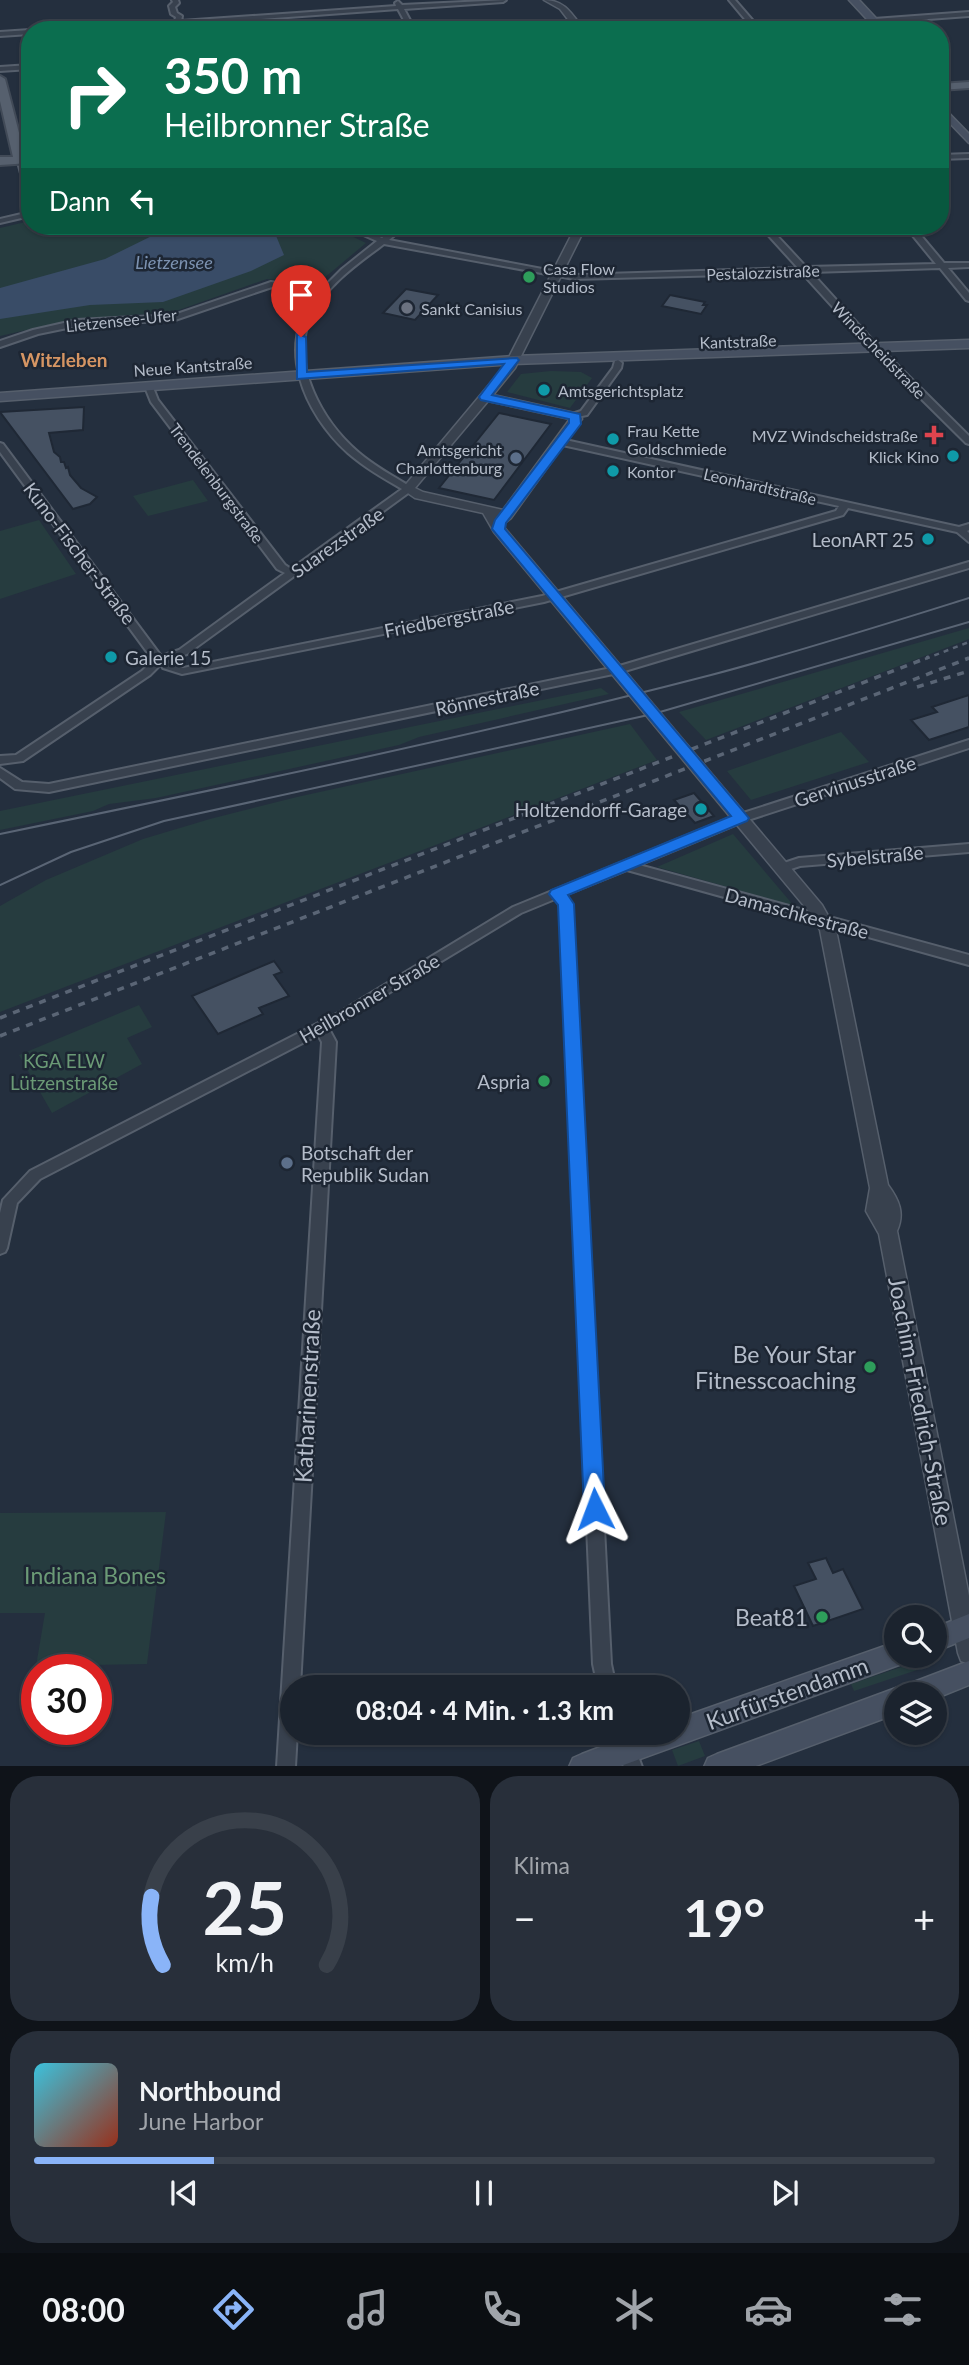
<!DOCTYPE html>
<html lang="de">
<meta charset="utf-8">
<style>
:root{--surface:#1b232e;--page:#282f3a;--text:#f1f3f6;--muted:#a0a4aa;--line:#39404a;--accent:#8ab4f8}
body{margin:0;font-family:Lato,sans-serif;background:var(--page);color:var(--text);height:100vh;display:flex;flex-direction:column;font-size:26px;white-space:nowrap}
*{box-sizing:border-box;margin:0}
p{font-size:23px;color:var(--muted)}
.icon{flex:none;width:38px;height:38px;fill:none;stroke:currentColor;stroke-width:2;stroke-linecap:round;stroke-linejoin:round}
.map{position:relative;height:1766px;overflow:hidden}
.drawer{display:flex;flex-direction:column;gap:10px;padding:10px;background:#0f1319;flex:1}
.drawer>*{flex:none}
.hud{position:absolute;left:21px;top:21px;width:928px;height:214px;border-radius:28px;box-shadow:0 2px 5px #0004,0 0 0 2px var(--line);background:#0b6e4f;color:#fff;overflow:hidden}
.controls{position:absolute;left:884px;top:1605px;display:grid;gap:14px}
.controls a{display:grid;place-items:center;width:63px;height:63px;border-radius:50%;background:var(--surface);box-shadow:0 2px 5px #0004,0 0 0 2px var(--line);font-size:35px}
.speed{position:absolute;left:21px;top:1654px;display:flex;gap:14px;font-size:35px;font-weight:700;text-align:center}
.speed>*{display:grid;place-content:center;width:91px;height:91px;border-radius:50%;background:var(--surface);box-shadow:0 2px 5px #0004,0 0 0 2px var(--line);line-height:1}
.speed .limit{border:10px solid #d22;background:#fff;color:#111}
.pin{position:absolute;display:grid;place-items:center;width:60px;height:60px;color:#fff;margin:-72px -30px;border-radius:50% 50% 50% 0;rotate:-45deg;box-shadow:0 0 7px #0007}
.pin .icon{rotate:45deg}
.me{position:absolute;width:77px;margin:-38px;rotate:357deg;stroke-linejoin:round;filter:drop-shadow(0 0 5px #0008)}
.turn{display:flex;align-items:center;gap:24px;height:147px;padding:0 28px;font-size:32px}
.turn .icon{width:91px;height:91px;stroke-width:2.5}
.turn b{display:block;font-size:49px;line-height:60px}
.then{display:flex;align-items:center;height:66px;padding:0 28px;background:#0003;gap:14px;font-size:26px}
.big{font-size:52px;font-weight:700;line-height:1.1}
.drawer .card{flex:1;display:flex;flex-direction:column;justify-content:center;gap:10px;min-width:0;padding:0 24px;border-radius:28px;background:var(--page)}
.drawer .dial{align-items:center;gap:0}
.dial svg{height:182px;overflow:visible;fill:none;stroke:var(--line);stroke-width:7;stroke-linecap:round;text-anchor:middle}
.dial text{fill:var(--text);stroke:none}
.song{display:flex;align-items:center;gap:21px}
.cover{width:84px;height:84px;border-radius:10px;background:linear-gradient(135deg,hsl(190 70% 55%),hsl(10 70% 35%))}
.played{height:7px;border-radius:4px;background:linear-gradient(90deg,var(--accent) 20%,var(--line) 20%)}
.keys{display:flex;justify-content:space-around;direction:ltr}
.heat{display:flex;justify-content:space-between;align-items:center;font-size:38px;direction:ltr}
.drawer .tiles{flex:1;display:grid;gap:10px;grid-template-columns:1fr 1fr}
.card:last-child{grid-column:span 2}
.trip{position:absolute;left:280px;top:1675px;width:410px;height:70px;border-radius:35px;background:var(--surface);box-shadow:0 2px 5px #0004,0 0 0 2px var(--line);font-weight:700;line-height:70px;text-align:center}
.tab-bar{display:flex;height:112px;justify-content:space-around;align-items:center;background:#0b0e12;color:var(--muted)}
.tab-bar .icon{width:49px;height:49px}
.tab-bar .active{color:var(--accent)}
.tab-bar b{font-size:32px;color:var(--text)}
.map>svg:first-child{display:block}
.green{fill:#263c3f}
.water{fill:#394c67}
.building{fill:#455162;stroke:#1f2835;stroke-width:2}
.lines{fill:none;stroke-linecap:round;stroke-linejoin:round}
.minor-casing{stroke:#565f6c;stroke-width:4}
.tertiary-casing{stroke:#565f6c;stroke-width:3}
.secondary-casing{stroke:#565f6c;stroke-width:3}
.primary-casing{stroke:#414a57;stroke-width:4}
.minor{fill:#38414e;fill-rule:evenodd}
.tertiary{fill:#38414e;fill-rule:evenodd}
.secondary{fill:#465061;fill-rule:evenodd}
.primary{fill:#56606e;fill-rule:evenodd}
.tram{stroke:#5a6575;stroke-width:2}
.rail-far1{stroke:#5a6575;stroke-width:2.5;stroke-dasharray:5 5;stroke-linecap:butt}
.rail{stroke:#5a6575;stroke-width:3.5;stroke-dasharray:7 7;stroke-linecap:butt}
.route{fill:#1a73e8;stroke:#114b97;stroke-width:2}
.leisure-dot{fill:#2e9e5b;stroke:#1d2633;stroke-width:2.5}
.worship-dot{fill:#6b7280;stroke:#1d2633;stroke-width:2.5}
.culture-dot{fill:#0f9aa8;stroke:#1d2633;stroke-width:2.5}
.health-dot{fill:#e0444e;stroke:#1d2633;stroke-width:2.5}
.service-dot{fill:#5c6f8a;stroke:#1d2633;stroke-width:2.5}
.labels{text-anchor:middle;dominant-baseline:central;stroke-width:5;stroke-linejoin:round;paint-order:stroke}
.far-poi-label{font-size:16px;fill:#b4bcc9;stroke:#1d2633;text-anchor:start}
.far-street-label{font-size:16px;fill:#b4bcc9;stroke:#1d2633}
.far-water-label{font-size:18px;font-style:italic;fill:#7c92b1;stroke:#1d2633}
.far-quarter-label{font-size:19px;font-weight:bold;fill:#d59563;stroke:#1d2633}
.poi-label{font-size:19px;fill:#b4bcc9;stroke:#1d2633;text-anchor:end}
.street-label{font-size:19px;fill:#b4bcc9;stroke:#1d2633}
.park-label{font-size:19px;fill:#6b9a76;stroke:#1d2633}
.near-poi-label{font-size:23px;fill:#b4bcc9;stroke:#1d2633;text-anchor:end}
.near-street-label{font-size:23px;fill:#b4bcc9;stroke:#1d2633}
.near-park-label{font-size:23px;fill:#6b9a76;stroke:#1d2633}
</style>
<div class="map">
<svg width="969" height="1767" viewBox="0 0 969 1767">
<rect width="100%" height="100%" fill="#242f3e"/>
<path class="green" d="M30,221V226H331L366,243L317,284L267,279L173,312L75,319L0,336V228Z
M551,371L581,372L592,378L570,408L507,392L521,374Z
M193,480L208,501L148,516L133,496Z
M39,520L76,574L0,599V531Z
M969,628V639L706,740L679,712Z
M601,688L609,694L419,737L399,745L156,798L109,804L93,811L0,830V811Z
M630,724L657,760L0,1012V906L46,880L143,839L210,819L297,797Z
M841,732L869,762L751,800L727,771Z
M733,834L794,906L657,867Z
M139,1005L152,1027L127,1038L142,1064L52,1113L19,1055Z
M166,1512L147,1664L36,1666L45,1613H0V1513Z
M925,1659L929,1666L854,1691L851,1684Z
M699,1741L705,1756L678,1766L672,1750Z"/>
<path class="water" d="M272,226L284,255L251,271L163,302L90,305L0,319V288L105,259L170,227Z"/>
<path class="building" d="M406,289L438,295L415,320L383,313Z
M670,295L705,302L703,305H707L701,314L662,306Z
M84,407L83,430L49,433L54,452L60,457L61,462H64L66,468L68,467L70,475L81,488L97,497L90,504L73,509L0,412Z
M499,413L551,424L494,500L439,488Z
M969,695V727L929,740L911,720L937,712L932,707Z
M694,793L701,801L714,816L695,823L674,800Z
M274,961L282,972L274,975L289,996L259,1008L263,1014L218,1034L192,996Z
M826,1558L833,1573L843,1569L863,1609L813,1626L794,1586L816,1579L808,1563Z"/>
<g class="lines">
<g class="minor-casing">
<path id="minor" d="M172,0H178L179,3L175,7L177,13L182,16L181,21L396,6L395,3L398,1L402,5L506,0L503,2L404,9L411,22L405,30H398L405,22L398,9L180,25L177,27L174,25L109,30H75L175,21L176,17L171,14L169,6L173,2Z
M729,0H735L761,30H754Z
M969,12V16L874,23L871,21L874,19Z
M30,30V34L0,36V32Z
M30,65V69L0,71V67Z
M969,154V158L940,159V155Z
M17,158L24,160L30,180V195L26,193Z
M30,212V216L0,223V219Z
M343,226H353L382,238L396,226H405L389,240L574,275L798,268L760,226H768L806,267L936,264L905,226H913L944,263H969V267L948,268L969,293V301L966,300L940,268L811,272L877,345L969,436V444L966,443L871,349L802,273L574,279L384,244C357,264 324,287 310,319C290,365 323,422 358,452C374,466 393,476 411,487V491L187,654L163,662L150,675L23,761L0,764V756L16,755L142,671L153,660L0,452V443L3,444L161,656L179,650L285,573L277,569L151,402L145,387L146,385H152L158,400L285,565L291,569L402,489C383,478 364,467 348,453C304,413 274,346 317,294L272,287L175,320L77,326L38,334L0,347V341L33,330L77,320L174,315L271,282L321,290L342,269L377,241Z
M618,360L622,363L621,368L587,415L572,418V414L581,411L613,368L615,361Z
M561,439L959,527L969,524V530L967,531L969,533V542L957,532L848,508L843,515L544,602L182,674L163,668L162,666L167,663L183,668L542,596L836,511L839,506L558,444V440Z
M969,562V568L618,673L49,792L15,789L0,778V768L22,782L49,784L616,667Z
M969,740V748L745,821L639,865L969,955V965L627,870L565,895L572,904L611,1664L616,1687H598L593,1664L560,905L555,899L521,913L329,1029L336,1042L300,1687H292V1732H297L295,1767H277L322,1042L318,1035L40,1179L17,1203L7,1248L5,1252L0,1254V1213L3,1200L30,1171L340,1012L513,907L737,815Z
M969,844V852L800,866L782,872L776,868L778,865L799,858Z
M611,1732H629L642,1767H624Z"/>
</g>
<g class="tertiary-casing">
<path id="tertiary" d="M544,0C565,0 572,14 584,30H576L560,9Z
M576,226H586L515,368L493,395L579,414L582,419L511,518L502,525L822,905L836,930L888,1185C899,1200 905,1213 897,1231L969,1596V1664L961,1661L958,1653L879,1234L866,1211L870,1188L820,930L810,913L494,532L483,513L415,498L402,489L504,367ZM488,401L570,419L503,510L423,492L415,488Z"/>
</g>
<g class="secondary-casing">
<path id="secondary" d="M849,0H859L887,30H877Z
M940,104L969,134V143L940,113Z
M969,340V348L513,364L0,401V393L513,356Z
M969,1614V1638L934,1652V1628Z
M896,1642V1656H908L905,1663L896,1666L618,1767H569L573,1758L582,1754L640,1732H677V1719Z
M969,1661V1685L934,1699V1694H896V1714L753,1767H704L708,1758L717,1754L896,1688L903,1691L906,1685Z"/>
</g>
<g class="primary-casing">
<path id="primary" d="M0,76L5,79L25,156H30V163L0,165V157H13L0,101Z
M969,82V88L940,90V84Z"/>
</g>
<use href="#minor" class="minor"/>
<use href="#tertiary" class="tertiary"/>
<use href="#secondary" class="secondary"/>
<use href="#primary" class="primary"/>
<path class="tram" d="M0,834C238,785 476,736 711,675C798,652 883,625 969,598
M0,885L71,852L164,821L653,714L969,622"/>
<path class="rail-far1" d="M925,659L969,642
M966,659L969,658"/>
<path class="rail" d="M917,687L969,671
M0,1018L929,657
M0,1036L969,658"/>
</g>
<path class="route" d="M297,334L306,337L307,372L517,358L519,360L492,395L580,414L581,424L506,523L505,529L749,818L747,821L568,895L574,904L605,1509L602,1516L595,1519L587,1516L584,1509L558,905L549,894L551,890L731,816L492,529L495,520L569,423V419L481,400L479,397L504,364L297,379Z"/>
<g class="leisure-dot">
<circle cx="529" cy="277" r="7"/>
<circle cx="544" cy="1081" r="7"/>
<circle cx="870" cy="1367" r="7"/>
<circle cx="822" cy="1617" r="7"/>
</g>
<circle class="worship-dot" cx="407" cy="308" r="7"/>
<g class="culture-dot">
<circle cx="544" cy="390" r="7"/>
<circle cx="613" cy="439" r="7"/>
<circle cx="953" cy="456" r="7"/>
<circle cx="613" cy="471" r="7"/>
<circle cx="928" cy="539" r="7"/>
<circle cx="111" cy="657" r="7"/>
<circle cx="701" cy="809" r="7"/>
</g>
<path class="health-dot" d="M930.5 424.5h7v7h7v7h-7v7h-7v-7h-7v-7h7z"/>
<g class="service-dot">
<circle cx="516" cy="458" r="7"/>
<circle cx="287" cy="1163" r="7"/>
</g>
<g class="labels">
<g class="far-poi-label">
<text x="543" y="268">Casa Flow<tspan x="543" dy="18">Studios</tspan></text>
<text x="421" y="308">Sankt Canisius</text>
<text x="558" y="390">Amtsgerichtsplatz</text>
<text x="627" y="430">Frau Kette<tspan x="627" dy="18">Goldschmiede</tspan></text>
<text x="918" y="435" text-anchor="end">MVZ Windscheidstraße</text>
<text x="502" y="449" text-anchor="end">Amtsgericht<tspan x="502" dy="18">Charlottenburg</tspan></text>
<text x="939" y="456" text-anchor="end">Klick Kino</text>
<text x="627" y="471">Kontor</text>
</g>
<g class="far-street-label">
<text transform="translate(763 272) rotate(-2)">Pestalozzistraße</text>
<text transform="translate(121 320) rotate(-6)">Lietzensee-Ufer</text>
<text transform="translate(738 341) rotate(-2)">Kantstraße</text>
<text transform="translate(879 350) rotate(46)">Windscheidstraße</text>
<text transform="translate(193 366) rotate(-4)">Neue Kantstraße</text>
<text transform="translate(217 483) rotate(53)">Trendelenburgstraße</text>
<text transform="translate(760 486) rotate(13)">Leonhardtstraße</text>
</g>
<g class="far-water-label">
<text x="174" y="262">Lietzensee</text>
</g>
<g class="far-quarter-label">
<text x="64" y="359">Witzleben</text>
</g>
<g class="poi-label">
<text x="914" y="539">LeonART 25</text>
<text x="125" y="657" text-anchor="start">Galerie 15</text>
<text x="687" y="809">Holtzendorff-Garage</text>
<text x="530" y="1081">Aspria</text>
<text x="301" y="1152" text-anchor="start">Botschaft der<tspan x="301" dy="22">Republik Sudan</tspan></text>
</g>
<g class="street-label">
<text transform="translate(337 542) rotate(-35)">Suarezstraße</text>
<text transform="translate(80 553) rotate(53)">Kuno-Fischer-Straße</text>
<text transform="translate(449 618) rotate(-11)">Friedbergstraße</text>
<text transform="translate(487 698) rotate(-12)">Rönnestraße</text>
<text transform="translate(855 781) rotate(-18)">Gervinusstraße</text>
<text transform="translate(875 856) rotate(-5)">Sybelstraße</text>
<text transform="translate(797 913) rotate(15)">Damaschkestraße</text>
<text transform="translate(369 998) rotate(-30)">Heilbronner Straße</text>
</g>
<g class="park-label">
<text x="64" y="1060">KGA ELW<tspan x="64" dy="22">Lützenstraße</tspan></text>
</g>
<g class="near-poi-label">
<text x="856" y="1354">Be Your Star<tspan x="856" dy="26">Fitnesscoaching</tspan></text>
<text x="808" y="1617">Beat81</text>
</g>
<g class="near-street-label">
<text transform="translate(307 1396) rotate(-87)">Katharinenstraße</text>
<text transform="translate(921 1401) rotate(79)">Joachim-Friedrich-Straße</text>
<text transform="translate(787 1693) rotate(-20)">Kurfürstendamm</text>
</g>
<g class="near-park-label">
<text x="95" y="1575">Indiana Bones</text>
</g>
</g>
</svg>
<div class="controls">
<a><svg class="icon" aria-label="search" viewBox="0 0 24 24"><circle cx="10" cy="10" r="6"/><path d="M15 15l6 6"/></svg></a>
<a><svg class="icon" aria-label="layers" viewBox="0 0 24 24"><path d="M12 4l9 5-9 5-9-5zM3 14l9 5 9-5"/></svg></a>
</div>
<div class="speed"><div class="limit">30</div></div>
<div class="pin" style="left:301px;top:337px;background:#d93025"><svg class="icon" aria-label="arrive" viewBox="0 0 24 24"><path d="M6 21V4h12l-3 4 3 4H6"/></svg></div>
<svg class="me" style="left:595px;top:1509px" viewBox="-20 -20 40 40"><path d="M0-17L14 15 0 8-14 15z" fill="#1a73e8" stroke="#fff" stroke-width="4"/></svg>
<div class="trip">08:04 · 4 Min. · 1.3 km</div>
<div class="hud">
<div class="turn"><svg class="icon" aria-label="right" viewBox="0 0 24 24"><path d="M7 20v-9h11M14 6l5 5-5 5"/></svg><div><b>350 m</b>Heilbronner Straße</div></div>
<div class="then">Dann<svg class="icon" aria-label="left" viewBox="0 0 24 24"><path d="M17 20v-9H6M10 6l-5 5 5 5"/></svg></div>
</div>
</div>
<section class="drawer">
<div class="tiles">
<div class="card dial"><svg viewBox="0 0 100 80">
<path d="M14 69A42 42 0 1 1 86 69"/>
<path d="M14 69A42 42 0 0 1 9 39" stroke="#8ab4f8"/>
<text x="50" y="56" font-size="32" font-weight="700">25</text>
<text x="50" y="72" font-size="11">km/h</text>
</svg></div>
<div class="card"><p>Klima</p>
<div class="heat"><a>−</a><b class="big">19°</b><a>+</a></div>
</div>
<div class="card">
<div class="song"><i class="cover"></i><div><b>Northbound</b><p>June Harbor</p></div></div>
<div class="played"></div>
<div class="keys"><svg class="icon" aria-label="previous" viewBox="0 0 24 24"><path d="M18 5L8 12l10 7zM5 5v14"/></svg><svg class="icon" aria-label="pause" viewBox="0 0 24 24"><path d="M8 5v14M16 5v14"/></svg><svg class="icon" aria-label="next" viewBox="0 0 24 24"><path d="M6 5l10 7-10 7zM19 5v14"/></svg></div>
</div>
</div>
</section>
<nav class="tab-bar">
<b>08:00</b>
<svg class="icon active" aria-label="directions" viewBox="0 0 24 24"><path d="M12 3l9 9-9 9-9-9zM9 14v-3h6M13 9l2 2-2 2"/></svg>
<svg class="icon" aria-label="music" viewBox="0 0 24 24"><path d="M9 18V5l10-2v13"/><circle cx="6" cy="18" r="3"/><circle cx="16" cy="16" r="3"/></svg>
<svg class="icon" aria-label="phone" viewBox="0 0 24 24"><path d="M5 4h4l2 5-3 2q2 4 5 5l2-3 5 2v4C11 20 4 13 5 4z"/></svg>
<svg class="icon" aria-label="climate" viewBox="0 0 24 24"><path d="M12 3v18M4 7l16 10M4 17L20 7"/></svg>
<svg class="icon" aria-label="car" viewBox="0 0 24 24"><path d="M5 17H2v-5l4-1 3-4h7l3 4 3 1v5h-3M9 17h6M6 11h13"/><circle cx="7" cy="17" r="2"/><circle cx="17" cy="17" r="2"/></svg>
<svg class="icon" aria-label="filters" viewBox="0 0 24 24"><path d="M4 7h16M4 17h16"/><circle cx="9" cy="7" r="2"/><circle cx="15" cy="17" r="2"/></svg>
</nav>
